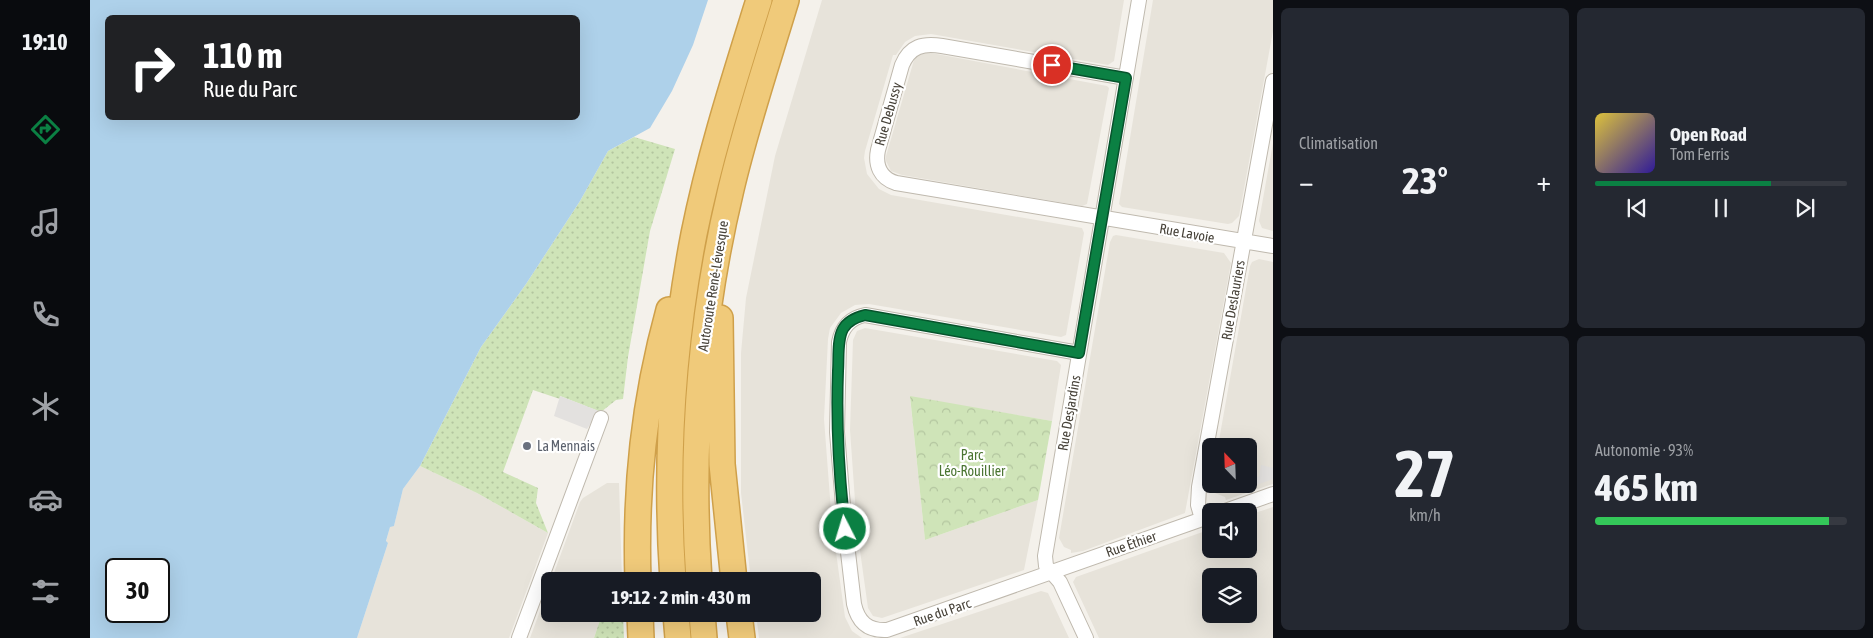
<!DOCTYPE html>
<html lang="fr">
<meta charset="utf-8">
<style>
:root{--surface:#171b24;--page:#242831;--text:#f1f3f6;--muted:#9ea1a6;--line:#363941;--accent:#0b8043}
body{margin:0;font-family:"Asap Condensed",sans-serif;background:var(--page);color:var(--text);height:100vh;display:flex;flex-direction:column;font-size:19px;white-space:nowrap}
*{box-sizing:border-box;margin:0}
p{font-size:16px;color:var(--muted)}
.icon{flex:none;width:28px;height:28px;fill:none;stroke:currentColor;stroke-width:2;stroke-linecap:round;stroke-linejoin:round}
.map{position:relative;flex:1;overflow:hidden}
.panel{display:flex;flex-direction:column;gap:8px;padding:8px;background:#0d0f14;width:600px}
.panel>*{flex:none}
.top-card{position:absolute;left:15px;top:15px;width:475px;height:105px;border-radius:8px;box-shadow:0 5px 20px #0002;background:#202124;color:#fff;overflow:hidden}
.needle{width:32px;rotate:337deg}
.buttons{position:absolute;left:1112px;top:438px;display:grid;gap:10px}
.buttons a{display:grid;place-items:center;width:55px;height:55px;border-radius:8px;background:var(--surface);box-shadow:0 5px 20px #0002;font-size:25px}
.speed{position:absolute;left:15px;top:558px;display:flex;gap:10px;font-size:25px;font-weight:700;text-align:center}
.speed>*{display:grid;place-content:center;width:65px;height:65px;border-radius:50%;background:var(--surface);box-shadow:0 5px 20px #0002;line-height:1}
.speed .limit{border:2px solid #111;border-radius:8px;background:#fff;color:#111}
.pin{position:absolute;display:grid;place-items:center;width:42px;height:42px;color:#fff;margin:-21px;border:2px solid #fff;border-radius:50%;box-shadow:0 1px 5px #0007}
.me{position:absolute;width:55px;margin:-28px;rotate:355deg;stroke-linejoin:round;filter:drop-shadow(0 0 4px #0008)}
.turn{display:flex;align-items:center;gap:18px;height:105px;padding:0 15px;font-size:22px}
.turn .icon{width:65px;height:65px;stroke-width:2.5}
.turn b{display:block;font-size:35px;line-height:42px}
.big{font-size:38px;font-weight:700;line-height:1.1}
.panel .tile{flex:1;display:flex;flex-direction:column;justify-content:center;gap:8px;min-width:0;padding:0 18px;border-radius:8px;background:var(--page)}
.panel .dial{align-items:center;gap:0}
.dial b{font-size:65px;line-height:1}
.song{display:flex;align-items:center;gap:15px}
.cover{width:60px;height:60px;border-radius:8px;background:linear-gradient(135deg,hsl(50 70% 55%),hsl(250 70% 35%))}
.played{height:5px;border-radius:2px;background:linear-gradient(90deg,var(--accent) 70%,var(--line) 70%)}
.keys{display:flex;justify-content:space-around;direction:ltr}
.heat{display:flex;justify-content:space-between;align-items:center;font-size:28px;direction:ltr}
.charge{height:8px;border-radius:4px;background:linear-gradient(90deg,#34c759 93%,var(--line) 0)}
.panel .tiles{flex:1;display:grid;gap:8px;grid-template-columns:repeat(2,1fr)}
.trip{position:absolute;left:451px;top:572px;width:280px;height:50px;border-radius:8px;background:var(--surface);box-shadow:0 5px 20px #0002;font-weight:700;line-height:50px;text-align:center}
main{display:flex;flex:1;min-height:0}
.dock{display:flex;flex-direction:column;width:90px;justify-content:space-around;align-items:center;background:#090b0e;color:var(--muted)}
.dock .icon{width:35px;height:35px}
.dock .active{color:var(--accent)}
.dock b{font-size:22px;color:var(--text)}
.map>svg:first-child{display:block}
.residential{fill:#e7e3da;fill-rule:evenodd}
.grass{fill:url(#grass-dots)}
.park{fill:url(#park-crowns)}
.parking{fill:#e3e1df}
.water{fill:#aed1ea;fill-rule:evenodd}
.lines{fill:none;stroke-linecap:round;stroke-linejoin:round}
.minor-casing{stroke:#bfb9ae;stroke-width:16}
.motorway-casing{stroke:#cfa04a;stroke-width:28}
.minor{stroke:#fff;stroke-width:14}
.motorway{stroke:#f0ca7a;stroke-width:25}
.route-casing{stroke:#07532c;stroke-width:12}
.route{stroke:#0b8043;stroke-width:9}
.worship-dot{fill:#6b7280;stroke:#fff;stroke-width:2}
.labels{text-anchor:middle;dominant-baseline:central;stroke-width:4.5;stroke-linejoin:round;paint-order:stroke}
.street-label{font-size:14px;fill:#474239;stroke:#fff}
.worship-label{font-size:14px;fill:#5b616d;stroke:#fff;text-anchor:start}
.park-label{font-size:14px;fill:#4a7432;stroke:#fff}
</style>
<main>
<nav class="dock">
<b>19:10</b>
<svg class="icon active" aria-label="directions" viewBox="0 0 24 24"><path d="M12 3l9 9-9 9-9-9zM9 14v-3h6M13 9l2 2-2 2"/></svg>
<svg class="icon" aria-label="music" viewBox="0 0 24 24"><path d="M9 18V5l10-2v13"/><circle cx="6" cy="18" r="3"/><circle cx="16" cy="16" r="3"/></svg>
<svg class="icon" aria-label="phone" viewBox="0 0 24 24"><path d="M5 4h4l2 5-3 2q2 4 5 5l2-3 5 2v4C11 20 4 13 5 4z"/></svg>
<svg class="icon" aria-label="climate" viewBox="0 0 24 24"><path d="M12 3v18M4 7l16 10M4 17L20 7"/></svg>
<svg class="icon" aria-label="car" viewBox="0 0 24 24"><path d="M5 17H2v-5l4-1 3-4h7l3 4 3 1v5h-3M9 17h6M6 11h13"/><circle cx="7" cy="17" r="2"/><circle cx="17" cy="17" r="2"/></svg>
<svg class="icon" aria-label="filters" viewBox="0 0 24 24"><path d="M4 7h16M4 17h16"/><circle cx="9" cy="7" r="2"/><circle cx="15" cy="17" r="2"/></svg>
</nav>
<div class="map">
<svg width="1183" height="638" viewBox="0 0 1183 638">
<defs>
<pattern id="grass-dots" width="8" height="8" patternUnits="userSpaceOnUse" patternTransform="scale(1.25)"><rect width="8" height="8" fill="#cfe4b8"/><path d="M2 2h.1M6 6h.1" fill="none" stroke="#b3c59f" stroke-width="1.8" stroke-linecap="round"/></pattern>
<pattern id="park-crowns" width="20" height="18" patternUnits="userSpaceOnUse" patternTransform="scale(1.25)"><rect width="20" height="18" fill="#cfe4b8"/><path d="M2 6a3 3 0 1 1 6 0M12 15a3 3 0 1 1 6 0" fill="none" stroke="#b3c59f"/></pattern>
</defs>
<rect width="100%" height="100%" fill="#f4f1eb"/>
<path class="residential" d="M732,0H1034L1024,61L1018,65L841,34L825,36L815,42L806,55H803L775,151L774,158L777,174L789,189L801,195L992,228L994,233L976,335L971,337L779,304L765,305L751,313L740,328L738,339L734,419L742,524L755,617L762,631L772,638H669L666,614H722V581H661L651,493V353L656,298L685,156Z
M1063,0H1183V31L1149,216L1142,223L1138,224L1032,207L1029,204Z
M836,52L1017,86L1019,88L997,204L992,206L812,175L801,171L796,161V156L824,60L829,53Z
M1183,143V231L1172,228L1169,221Z
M1026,235L1134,253L1141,263L1095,513L993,551L981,553V550L974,547L969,538L1020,242L1023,236Z
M1169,259L1183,262V484L1136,500L1135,497L1125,493L1122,488L1121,484V482L1159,484V446H1128L1160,266L1162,262Z
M775,328L967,361L971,365L962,421L820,397L835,540L948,500L934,570L792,618L783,616L778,608L767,529L760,430L763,340L767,331Z
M330,466L387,493L458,533L419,638H267L298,543L296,542L300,526H304L313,489Z
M517,483H529L532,580L524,578L522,581H461L490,502L493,498Z
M1183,507V638H1009L983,582L986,577L1121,529V549H1159V515ZM1121,576H1159V614H1121Z
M460,584V614H512L504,638H440Z
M951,591L958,593L979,638H810Z"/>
<path class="grass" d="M544,137L585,149L560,231L538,357L533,399L526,400L511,412L470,396V399L443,390L413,472L448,488L446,503L458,533L387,493L330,466L391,347L436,284L490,201L518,151Z
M512,614H533L534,638H504Z"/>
<path class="park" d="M820,396L962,421L948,500L835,540Z"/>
<path class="parking" d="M470,396L509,411L497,429L464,416Z
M1171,465L1183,468V479L1144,493L1133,490L1134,486L1127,484H1159V475L1169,477Z"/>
<path class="water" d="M0,0H618L603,45L582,91L560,128L518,151L490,201L436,284L391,347L330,466L313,489L304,526L300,527L296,541L298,543L267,638H0ZM18,18H488V118H18ZM26,569H69V611H26Z"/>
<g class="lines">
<g class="minor-casing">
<path id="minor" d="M1036,78L852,46C833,43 820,46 812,65L788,150C785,165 790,178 806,183L1183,246
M989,353L775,315C760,318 752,327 749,342L747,432L754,518L764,604C768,622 778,631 797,630L1121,516
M1135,511L1183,494
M1112,519L1108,505L1109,487L1183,81
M429,638L511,418
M996,638L970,582L956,566L955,556L1049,0"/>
</g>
<g class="motorway-casing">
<path id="motorway" d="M630,318L632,464L644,581
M548,581C545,487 554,401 579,310
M583,581C575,465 582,348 604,234C620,154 645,77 669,0
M609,581C600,450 610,318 641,189C656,125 677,63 696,0
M550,614L551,638
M586,614L588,638
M612,614L614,638
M649,614L652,638"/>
</g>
<use href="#minor" class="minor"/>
<use href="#motorway" class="motorway"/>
</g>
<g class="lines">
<g class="route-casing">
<path id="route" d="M755,529C749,476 746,424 748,371C749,358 747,340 753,329C758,320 767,317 775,315L989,353L1036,78L962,65"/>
</g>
<use href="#route" class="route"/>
</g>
<circle class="worship-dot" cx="437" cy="446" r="5"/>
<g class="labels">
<g class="street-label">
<text transform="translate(798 114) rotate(-74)">Rue Debussy</text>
<text transform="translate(1097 233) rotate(10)">Rue Lavoie</text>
<text transform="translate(623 286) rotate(-81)">Autoroute René-Lévesque</text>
<text transform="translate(1143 300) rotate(-80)">Rue Deslauriers</text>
<text transform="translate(979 413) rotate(-80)">Rue Desjardins</text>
<text transform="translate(1041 544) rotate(-19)">Rue Éthier</text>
<text transform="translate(852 612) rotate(-19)">Rue du Parc</text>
</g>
<g class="worship-label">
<text x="447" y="446">La Mennais</text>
</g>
<g class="park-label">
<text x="882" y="455">Parc<tspan x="882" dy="16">Léo-Rouillier</tspan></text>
</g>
</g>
</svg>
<div class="buttons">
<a><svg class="needle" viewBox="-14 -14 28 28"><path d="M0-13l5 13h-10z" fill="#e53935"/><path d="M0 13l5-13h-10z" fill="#9ea1a6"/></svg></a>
<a><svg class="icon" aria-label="sound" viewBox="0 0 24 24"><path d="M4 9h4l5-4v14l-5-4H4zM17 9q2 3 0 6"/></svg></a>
<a><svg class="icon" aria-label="layers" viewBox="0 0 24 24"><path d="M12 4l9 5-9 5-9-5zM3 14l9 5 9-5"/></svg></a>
</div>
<div class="speed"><div class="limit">30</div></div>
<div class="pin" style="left:962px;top:65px;background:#d93025"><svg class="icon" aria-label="arrive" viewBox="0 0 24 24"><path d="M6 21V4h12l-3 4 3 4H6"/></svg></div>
<svg class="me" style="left:755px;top:529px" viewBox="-20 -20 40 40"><circle r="17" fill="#0b8043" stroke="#fff" stroke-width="3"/><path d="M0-11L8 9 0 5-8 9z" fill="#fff"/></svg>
<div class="trip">19:12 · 2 min · 430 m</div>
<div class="top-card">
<div class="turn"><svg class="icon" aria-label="right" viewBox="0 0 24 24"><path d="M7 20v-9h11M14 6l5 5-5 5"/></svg><div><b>110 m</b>Rue du Parc</div></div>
</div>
</div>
<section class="panel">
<div class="tiles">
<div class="tile"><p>Climatisation</p>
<div class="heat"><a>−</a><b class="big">23°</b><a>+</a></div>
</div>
<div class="tile">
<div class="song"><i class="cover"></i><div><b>Open Road</b><p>Tom Ferris</p></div></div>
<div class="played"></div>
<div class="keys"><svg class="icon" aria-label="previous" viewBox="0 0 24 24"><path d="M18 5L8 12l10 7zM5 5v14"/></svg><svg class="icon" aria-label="pause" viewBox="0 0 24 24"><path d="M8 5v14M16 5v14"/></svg><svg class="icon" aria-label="next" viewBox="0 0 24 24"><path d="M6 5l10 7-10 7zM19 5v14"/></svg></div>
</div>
<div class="tile dial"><b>27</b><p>km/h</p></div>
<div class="tile"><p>Autonomie · 93%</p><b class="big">465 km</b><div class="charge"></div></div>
</div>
</section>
</main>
